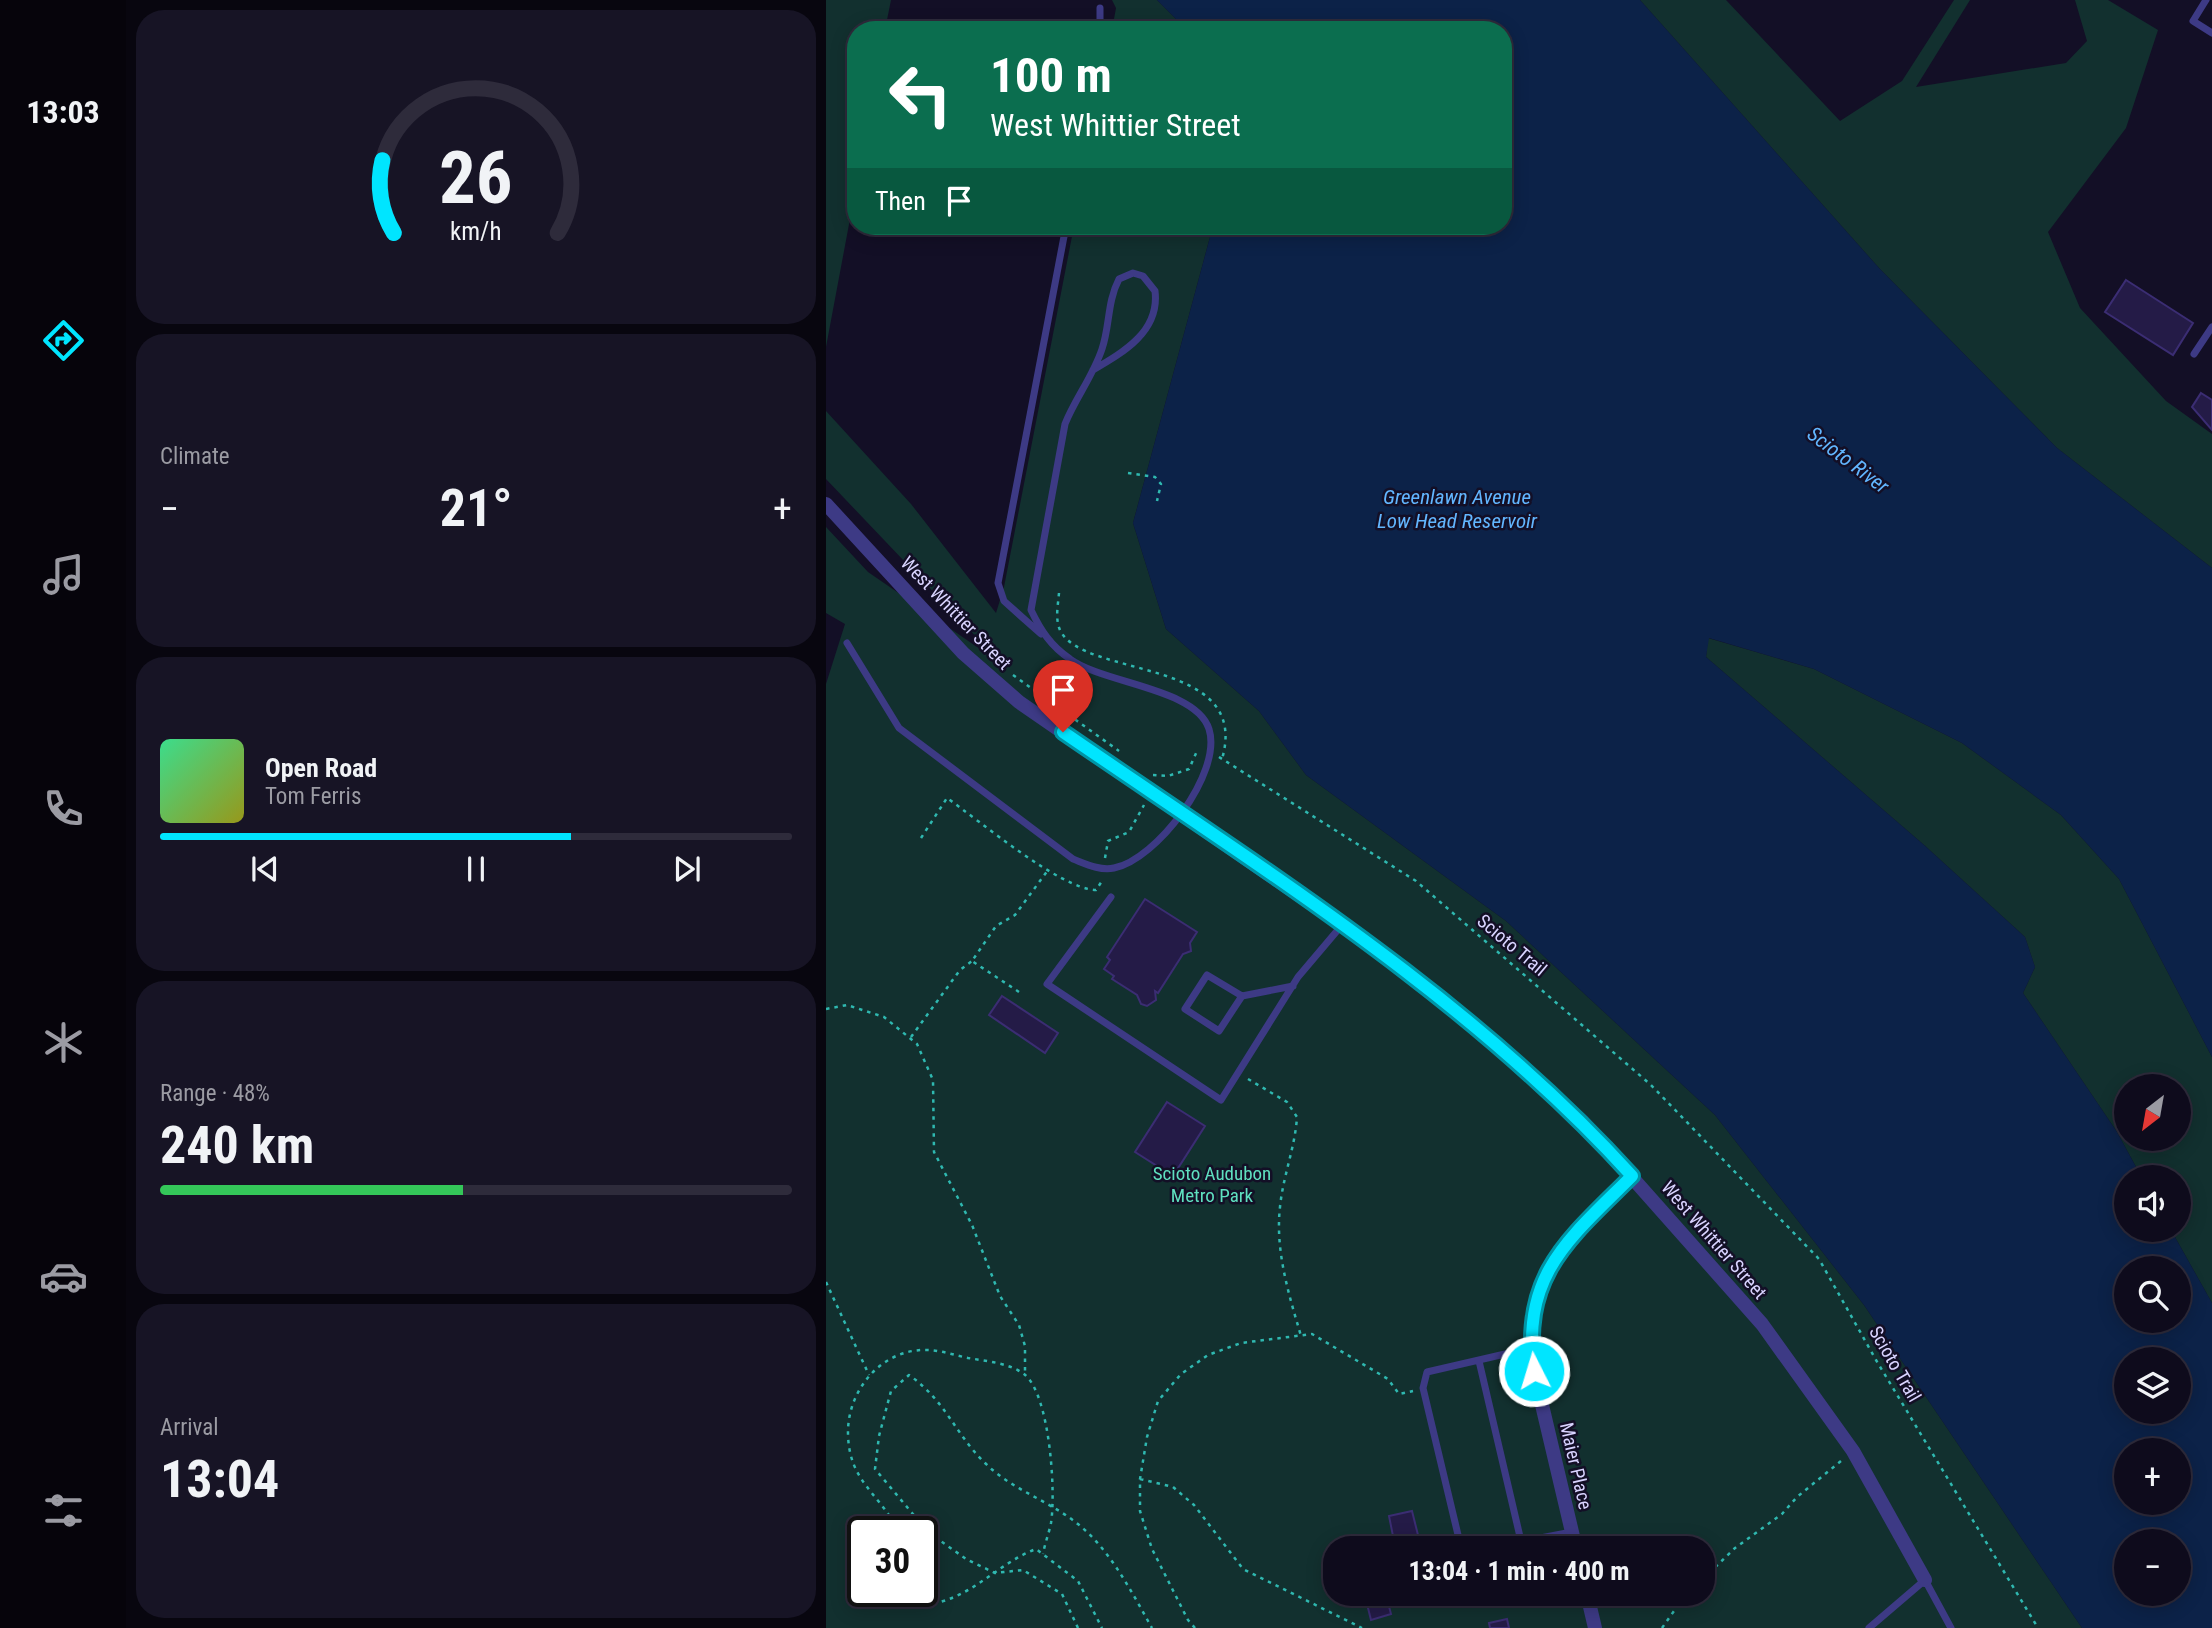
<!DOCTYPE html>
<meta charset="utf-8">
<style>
:root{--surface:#0e0b1c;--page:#171425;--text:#f1f3f6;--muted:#9b9ba3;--line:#2e2b3b;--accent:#00e5ff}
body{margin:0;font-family:"Roboto Condensed",sans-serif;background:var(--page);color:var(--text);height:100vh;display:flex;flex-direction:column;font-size:26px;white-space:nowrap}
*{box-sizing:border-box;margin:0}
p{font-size:23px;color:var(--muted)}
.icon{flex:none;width:38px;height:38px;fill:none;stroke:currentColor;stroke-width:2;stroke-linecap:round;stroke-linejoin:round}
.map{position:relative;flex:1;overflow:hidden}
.panel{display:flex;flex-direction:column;gap:10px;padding:10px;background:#08060f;width:700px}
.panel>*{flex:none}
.guide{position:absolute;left:21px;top:21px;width:665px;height:214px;border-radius:28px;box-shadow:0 4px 18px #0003,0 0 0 2px var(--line);background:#0b6e4f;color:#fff;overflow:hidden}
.needle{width:46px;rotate:211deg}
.controls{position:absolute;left:1288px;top:1074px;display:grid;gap:14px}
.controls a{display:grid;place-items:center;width:77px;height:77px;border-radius:50%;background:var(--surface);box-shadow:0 4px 18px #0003,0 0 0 2px var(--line);font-size:35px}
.speed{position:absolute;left:21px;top:1516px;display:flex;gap:14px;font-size:35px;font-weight:700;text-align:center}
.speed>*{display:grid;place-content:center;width:91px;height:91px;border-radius:50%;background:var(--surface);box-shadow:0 4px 18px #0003,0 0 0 2px var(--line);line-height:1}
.speed .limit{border:4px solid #111;border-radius:10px;background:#fff;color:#111}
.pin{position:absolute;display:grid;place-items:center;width:60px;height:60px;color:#fff;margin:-72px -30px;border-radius:50% 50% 50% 0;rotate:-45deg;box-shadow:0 0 7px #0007}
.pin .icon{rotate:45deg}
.me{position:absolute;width:77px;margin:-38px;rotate:355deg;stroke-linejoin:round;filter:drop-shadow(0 0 5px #0008)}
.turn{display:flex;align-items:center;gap:24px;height:147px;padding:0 28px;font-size:32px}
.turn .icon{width:91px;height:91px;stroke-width:2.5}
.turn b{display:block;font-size:49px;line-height:60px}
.then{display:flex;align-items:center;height:66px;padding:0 28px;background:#0003;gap:14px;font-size:26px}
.big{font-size:52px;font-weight:700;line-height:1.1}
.panel .tile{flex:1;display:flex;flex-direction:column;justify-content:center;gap:10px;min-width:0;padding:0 24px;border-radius:28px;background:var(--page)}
.panel .dial{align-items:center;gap:0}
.dial svg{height:182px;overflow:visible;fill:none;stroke:var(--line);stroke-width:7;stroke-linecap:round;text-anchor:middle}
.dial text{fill:var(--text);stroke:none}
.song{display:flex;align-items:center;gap:21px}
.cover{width:84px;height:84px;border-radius:10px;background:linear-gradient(135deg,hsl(150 70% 55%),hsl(60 70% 35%))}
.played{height:7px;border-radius:4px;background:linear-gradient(90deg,var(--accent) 65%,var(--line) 65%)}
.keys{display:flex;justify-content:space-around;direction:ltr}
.heat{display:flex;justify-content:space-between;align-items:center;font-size:38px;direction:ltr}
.charge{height:10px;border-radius:5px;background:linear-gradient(90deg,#34c759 48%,var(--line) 0)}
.trip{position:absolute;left:497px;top:1536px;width:392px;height:70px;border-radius:28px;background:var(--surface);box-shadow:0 4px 18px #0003,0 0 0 2px var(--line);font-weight:700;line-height:70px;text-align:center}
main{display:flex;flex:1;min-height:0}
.tabs{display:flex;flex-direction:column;width:126px;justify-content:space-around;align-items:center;background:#06040b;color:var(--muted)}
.tabs .icon{width:49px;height:49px}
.tabs .active{color:var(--accent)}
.tabs b{font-size:32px;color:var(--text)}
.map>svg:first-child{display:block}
.green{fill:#12302f;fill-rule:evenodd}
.water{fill:#0c2248;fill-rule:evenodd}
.building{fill:#241b47;stroke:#3b2d73;stroke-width:2}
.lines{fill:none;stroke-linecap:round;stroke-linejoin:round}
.path{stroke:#2fb8b0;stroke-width:2.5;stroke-dasharray:3.5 5;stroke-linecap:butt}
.lane{stroke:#3d3a85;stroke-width:7}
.street{stroke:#3d3a85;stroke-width:14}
.route-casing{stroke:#0095a6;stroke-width:18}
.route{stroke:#00e5ff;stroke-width:12}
.labels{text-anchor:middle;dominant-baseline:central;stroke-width:5;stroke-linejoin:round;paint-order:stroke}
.street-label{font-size:19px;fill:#d9d4ff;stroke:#130f26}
.park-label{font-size:19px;fill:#5fe0c0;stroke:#130f26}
.water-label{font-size:21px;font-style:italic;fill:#62b6ff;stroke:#130f26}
</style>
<main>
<nav class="tabs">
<b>13:03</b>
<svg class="icon active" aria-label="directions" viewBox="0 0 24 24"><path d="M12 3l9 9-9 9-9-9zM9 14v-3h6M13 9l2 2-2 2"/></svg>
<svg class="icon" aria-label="music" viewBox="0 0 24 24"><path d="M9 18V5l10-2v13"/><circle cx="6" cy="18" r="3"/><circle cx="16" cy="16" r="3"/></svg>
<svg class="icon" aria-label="phone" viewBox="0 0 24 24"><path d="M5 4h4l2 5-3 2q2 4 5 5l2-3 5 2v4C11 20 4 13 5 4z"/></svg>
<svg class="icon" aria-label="climate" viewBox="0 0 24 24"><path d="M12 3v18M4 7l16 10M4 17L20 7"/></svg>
<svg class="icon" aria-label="car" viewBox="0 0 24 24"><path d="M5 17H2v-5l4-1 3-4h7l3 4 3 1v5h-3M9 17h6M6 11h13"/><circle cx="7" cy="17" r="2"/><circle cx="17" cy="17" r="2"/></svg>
<svg class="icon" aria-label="filters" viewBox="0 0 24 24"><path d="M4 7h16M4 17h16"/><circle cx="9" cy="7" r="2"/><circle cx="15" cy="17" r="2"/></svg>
</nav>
<section class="panel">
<div class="tile dial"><svg viewBox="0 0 100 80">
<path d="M14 69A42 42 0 1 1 86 69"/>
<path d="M14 69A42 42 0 0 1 9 37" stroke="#00e5ff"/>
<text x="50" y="56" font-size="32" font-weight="700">26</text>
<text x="50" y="72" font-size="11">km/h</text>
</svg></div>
<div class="tile"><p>Climate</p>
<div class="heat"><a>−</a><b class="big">21°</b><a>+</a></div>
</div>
<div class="tile">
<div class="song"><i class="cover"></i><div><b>Open Road</b><p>Tom Ferris</p></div></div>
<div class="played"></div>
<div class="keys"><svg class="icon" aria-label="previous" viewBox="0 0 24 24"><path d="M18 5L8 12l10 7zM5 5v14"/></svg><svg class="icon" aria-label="pause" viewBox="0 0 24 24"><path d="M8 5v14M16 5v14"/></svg><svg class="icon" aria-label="next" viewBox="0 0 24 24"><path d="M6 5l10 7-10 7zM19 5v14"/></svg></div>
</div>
<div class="tile"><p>Range · 48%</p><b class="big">240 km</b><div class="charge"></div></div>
<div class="tile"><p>Arrival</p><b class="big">13:04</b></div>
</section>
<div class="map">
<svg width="1386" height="1628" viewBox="0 0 1386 1628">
<rect width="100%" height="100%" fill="#130f26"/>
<path class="green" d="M0,0H65L59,30H30V187L0,347Z
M286,0H331L361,30H286L290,8Z
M814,0H900L1014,121L1076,81L1128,0H1144L1090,87L1240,63L1261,41L1249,0H1282L1332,30L1300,128L1222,232L1254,308L1340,401L1386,434V568L1231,448L1053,268Z
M248,226H387L307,523L340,629L433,711L480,775L680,921L889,1115L1038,1305L1256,1628H0V684L19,624L0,613V527L42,572L154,649L157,644L0,479V411L85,504L170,613L178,587ZM37,1531H96V1591H37ZM509,1549H877V1594H509Z
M882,638L988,669L1136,743L1235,815L1293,879L1386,1057V1303L1345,1230H1353V1178H1316L1291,1132L1197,993L1209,967L1199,937L1098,845L880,657ZM1300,1087H1353V1139H1300Z"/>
<path class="water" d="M331,0H814L1053,268L1231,448L1386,568V1057L1293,879L1235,815L1136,743L988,669L883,638L880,657L1098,845L1199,937L1209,967L1197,993L1291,1132L1316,1178H1300V1230H1345L1386,1303V1628H1256L1038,1305L889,1115L680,921L480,775L433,711L340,629L307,523L387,226H677V30H361ZM1300,1269H1353V1321H1300ZM1300,1360H1353V1412H1300ZM1300,1451H1353V1503H1300ZM1300,1542H1353V1594H1300Z"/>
<path class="building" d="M1300,280L1367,323L1347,355L1279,312Z
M1375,393L1386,400V430L1366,407Z
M319,899L371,932L364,943L365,951L357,954L332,993L329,991L330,1000L321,1006L315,1004L311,995L286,979L288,976L278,969L284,960L281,957Z
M176,996L232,1033L219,1053L163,1015Z
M341,1102L379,1126L347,1176L309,1152Z
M586,1511L592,1535L568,1541L563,1516Z
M561,1599L565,1614L545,1620L541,1604Z
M681,1619L683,1628H664L663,1623Z"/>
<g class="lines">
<path class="path" d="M302,473L329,477L335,484L331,501
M233,593C232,605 229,619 234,630C257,679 426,656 396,759
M187,675L293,751
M393,757L590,881L825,1085L993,1259L1050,1360L1212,1628
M327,775L342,776L363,769L371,751
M95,838L121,798C154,821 234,889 270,890L276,881
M279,858L282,841L303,832L318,805
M193,992L146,961L170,926L189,915L222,870
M0,1009L21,1005L58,1017L91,1044L107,1080L108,1152L146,1225L174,1296L193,1325L199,1346V1375
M85,1037L134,970L146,961
M422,1079L461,1102L471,1117C469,1148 457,1176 454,1207C449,1251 463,1295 475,1336
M0,1282L43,1375
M314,1479L347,1487L368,1505L417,1569L536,1628
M72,1531C55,1494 23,1483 22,1434C21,1391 55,1349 100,1350C114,1350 128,1355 142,1358C160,1361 183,1363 198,1374C224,1394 230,1492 225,1523C223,1533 219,1543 217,1554
M877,1579L909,1548L956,1514L971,1497L1015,1461
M93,1591L114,1602C151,1592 175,1562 210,1549L252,1581L276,1628
M252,1628L236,1594L197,1570L169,1573L140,1559L102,1532L49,1469L53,1436L65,1391L83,1375C120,1401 129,1434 159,1463C185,1489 219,1499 248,1521C283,1547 305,1591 326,1628
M369,1628L362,1620L326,1549L314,1511V1479L321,1437L332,1401L355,1374L382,1355L415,1343L486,1334L562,1379L573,1394L587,1391
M836,1628L860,1594"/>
<path class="lane" d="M1380,0L1367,21L1386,33
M274,30V8
M1368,354L1386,327
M215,634L178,601L172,583L240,226
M21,643L73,728L247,859C260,864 274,871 288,868C330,860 397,773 383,729C370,688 278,684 244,659C225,646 215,631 205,610L239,424C249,399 267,376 276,349C284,326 281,302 293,279L307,273L317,276L329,291C334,331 298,352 267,370
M285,897L221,984L395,1100L472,977L516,925
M416,996L393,1031L359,1009L381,975L416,996L467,986
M653,1361L695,1541
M645,1549L633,1539L597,1388L601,1372L705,1348
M656,1549L746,1532
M1043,1628L1099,1580L1125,1628"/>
<path class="street" d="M0,504L137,653L193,702L516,925L616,999L756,1121L936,1324L1027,1451L1099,1580
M750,1549L708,1371C695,1274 743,1238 806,1176
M761,1594L769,1628"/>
</g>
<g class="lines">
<g class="route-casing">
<path id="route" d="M237,732C435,868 644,997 806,1176C743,1239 695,1274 708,1371"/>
</g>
<use href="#route" class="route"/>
</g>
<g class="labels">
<g class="street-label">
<text transform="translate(130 613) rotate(46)">West Whittier Street</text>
<text transform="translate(686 945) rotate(40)">Scioto Trail</text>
<text transform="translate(888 1240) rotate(49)">West Whittier Street</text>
<text transform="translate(1069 1364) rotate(60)">Scioto Trail</text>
<text transform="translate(750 1466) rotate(77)">Maier Place</text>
</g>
<g class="park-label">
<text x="386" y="1173">Scioto Audubon<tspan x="386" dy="22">Metro Park</tspan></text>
</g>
<g class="water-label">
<text transform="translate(1022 460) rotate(37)">Scioto River</text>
<text x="631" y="497">Greenlawn Avenue<tspan x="631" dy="24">Low Head Reservoir</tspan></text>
</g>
</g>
</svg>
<div class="controls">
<a><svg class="needle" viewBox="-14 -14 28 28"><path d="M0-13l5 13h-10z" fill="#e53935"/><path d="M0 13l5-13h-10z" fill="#9b9ba3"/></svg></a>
<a><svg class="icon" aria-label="sound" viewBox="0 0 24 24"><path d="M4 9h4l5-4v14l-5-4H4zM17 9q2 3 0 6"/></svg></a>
<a><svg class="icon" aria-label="search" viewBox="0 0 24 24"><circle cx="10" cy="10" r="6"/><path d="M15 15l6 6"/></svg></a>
<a><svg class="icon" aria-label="layers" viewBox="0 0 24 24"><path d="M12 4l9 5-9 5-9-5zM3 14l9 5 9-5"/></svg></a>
<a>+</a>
<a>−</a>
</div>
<div class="speed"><div class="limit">30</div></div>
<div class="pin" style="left:237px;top:732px;background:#d93025"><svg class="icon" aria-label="arrive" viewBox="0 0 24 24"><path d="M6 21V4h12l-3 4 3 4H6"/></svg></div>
<svg class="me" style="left:708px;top:1371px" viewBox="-20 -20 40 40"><circle r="17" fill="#00e5ff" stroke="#fff" stroke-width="3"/><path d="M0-11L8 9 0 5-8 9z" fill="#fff"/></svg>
<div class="trip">13:04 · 1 min · 400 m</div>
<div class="guide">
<div class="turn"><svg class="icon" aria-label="left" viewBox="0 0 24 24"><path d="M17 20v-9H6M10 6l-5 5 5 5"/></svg><div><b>100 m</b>West Whittier Street</div></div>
<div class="then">Then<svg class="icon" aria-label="arrive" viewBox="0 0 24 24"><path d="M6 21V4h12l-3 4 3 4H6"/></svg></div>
</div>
</div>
</main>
